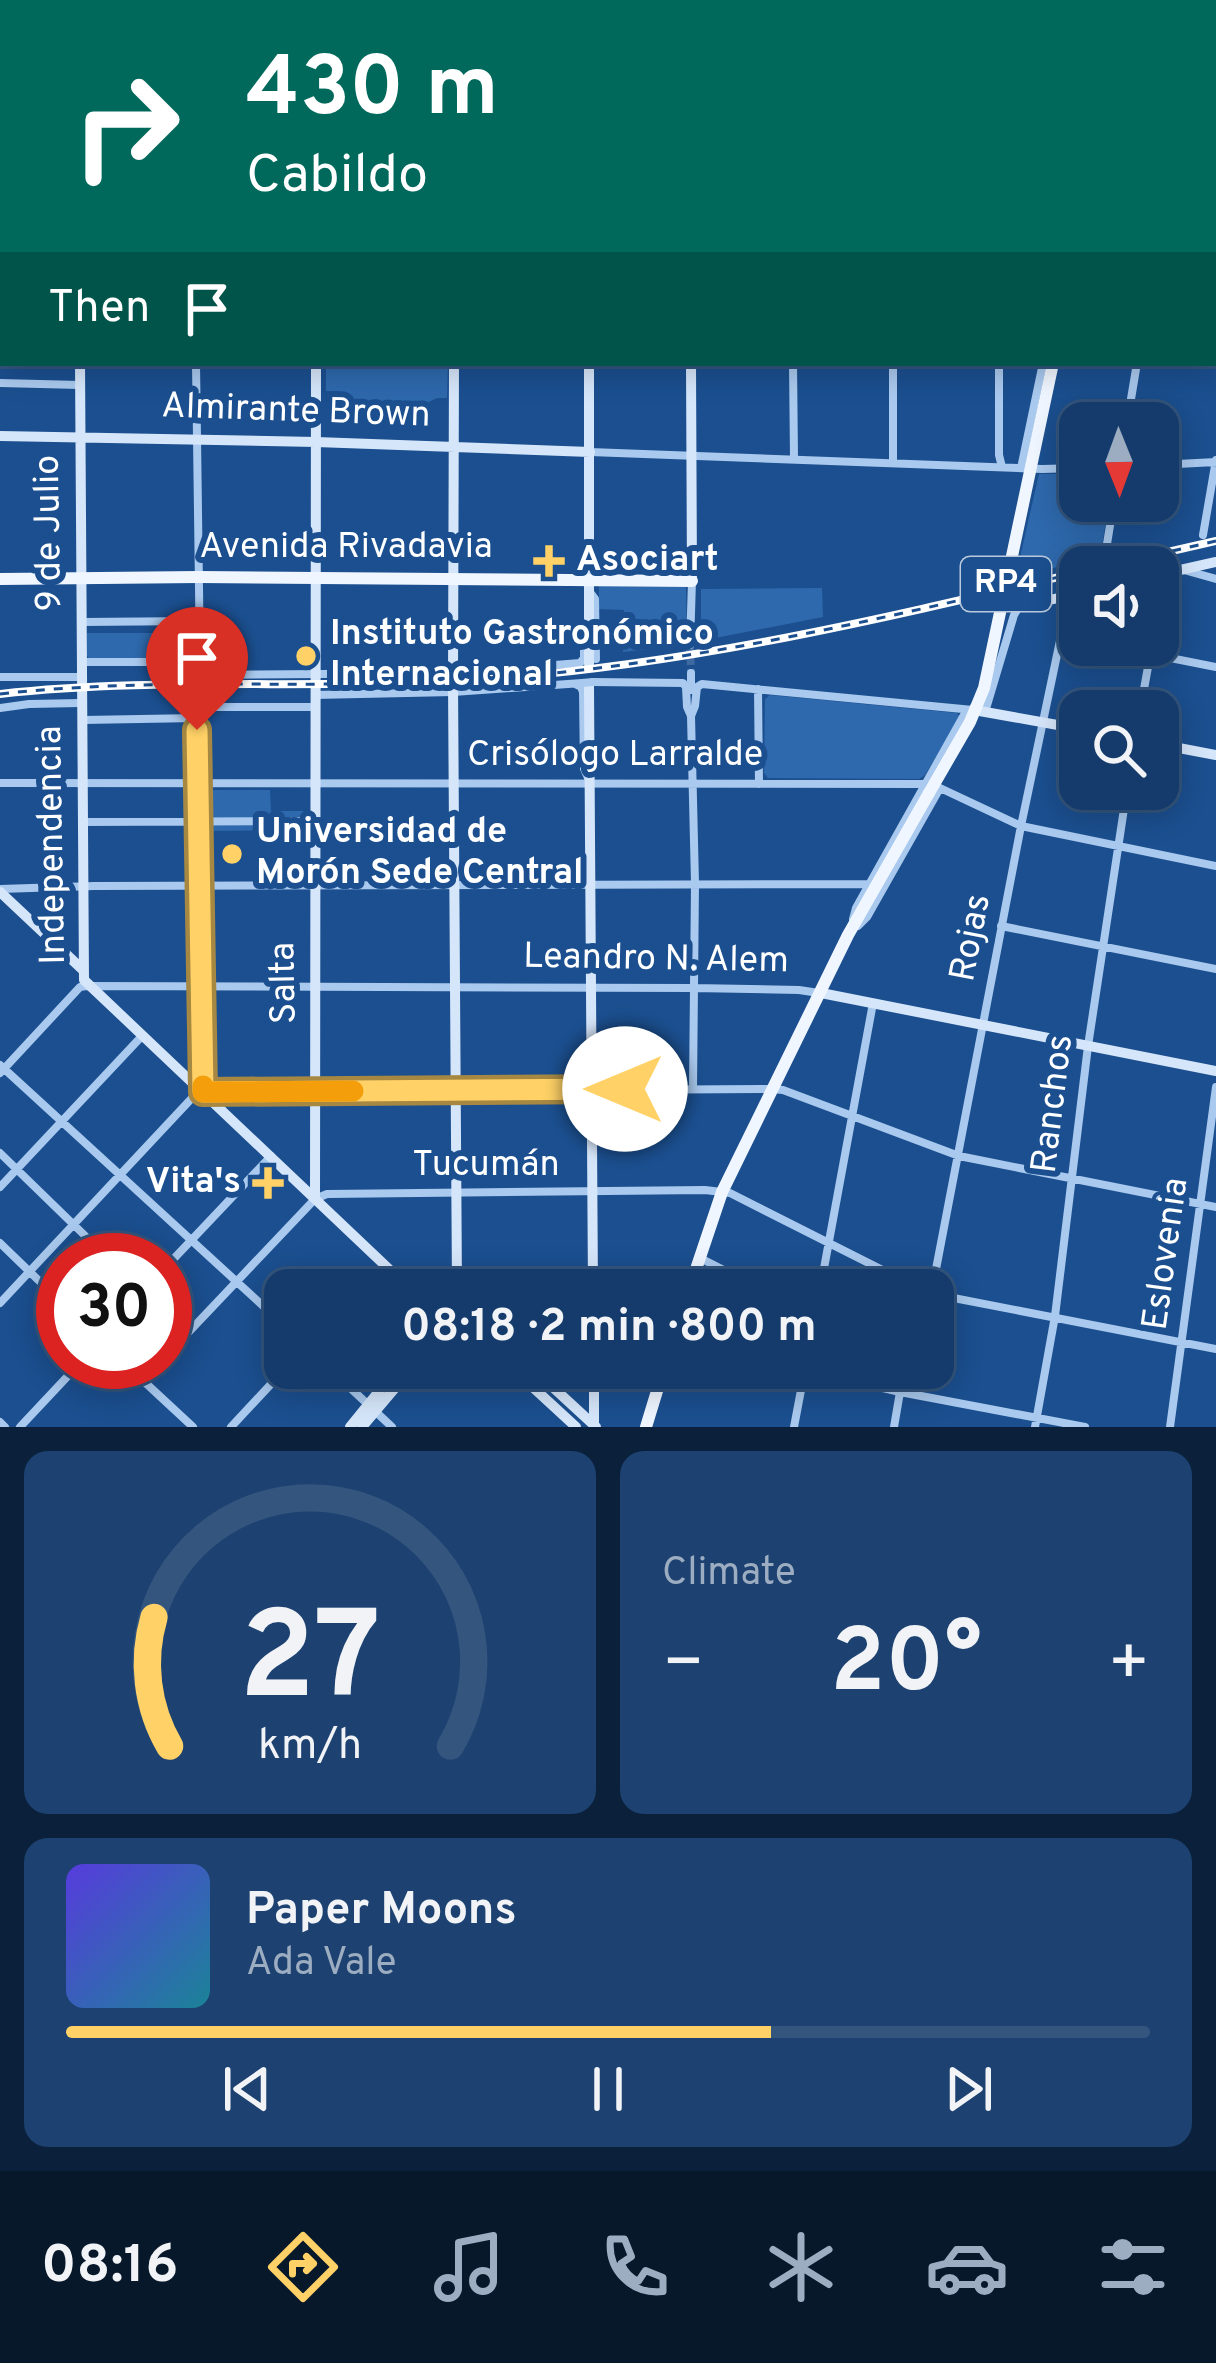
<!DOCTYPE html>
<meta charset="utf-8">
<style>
:root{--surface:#143b6b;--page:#1d4271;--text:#f1f3f6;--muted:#9dadc1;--line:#33557e;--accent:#ffd166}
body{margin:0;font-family:Overpass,sans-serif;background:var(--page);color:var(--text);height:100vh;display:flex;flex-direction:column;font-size:45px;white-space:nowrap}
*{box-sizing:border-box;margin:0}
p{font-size:39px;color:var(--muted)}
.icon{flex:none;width:66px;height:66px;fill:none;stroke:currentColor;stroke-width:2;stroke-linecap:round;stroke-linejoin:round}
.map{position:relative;height:1427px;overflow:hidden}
.sheet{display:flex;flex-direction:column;gap:24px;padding:24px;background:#0b203b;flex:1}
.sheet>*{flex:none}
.hud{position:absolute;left:0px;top:0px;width:1218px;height:366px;box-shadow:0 6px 30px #0003,0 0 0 3px var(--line);background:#00695c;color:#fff;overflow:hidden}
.needle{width:78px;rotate:179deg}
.controls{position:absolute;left:1059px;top:402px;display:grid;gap:24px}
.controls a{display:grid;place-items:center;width:120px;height:120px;border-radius:24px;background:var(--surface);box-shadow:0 6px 30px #0003,0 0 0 3px var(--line);font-size:60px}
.speed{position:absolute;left:36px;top:1233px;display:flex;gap:24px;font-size:60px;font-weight:700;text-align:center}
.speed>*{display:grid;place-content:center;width:156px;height:156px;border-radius:50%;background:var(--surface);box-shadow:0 6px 30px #0003,0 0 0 3px var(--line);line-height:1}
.speed .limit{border:18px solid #d22;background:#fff;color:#111}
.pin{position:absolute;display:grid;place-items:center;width:102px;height:102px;color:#fff;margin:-123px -51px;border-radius:50% 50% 50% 0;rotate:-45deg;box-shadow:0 0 12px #0007}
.pin .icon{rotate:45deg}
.me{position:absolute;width:132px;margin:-66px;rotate:270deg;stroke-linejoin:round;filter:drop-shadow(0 0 9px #0008)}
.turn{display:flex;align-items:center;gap:42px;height:252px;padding:0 48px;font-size:54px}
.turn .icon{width:156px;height:156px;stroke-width:2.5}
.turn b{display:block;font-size:84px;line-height:102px}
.then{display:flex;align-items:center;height:114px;padding:0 48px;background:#0003;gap:24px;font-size:45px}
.big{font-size:90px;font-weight:700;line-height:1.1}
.sheet .widget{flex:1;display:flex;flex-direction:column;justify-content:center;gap:18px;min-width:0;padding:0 42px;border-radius:24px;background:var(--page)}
.sheet .dial{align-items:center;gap:0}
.dial svg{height:312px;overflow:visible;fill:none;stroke:var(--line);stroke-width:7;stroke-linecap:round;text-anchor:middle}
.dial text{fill:var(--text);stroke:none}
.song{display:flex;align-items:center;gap:36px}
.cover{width:144px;height:144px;border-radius:18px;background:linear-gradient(135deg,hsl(250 70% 55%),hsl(190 70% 35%))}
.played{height:12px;border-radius:6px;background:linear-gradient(90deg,var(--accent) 65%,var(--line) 65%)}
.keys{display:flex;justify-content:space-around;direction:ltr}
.heat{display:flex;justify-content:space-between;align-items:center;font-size:66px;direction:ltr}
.sheet .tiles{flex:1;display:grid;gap:24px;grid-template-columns:1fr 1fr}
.widget:last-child{grid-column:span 2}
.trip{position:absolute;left:264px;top:1269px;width:690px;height:120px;border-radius:24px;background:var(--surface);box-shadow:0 6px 30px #0003,0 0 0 3px var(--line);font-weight:700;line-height:120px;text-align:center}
.menu{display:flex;height:192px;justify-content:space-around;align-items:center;background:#08182b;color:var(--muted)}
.menu .icon{width:84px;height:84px}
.menu .current{color:var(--accent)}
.menu b{font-size:54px;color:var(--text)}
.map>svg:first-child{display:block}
.green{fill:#2e69ad}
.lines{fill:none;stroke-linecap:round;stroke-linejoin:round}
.street-tunnel{stroke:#3d69a0;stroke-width:8;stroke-dasharray:8 4;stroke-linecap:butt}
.street{stroke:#a9c9ee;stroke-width:8}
.secondary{stroke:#d6e6fa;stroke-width:10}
.primary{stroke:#f0f6ff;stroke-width:12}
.rail-casing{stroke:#fff;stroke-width:8}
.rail{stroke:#1b4f8f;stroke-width:3;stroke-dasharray:9;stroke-linecap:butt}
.street-bridge{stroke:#a9c9ee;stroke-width:8}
.primary-bridge{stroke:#f0f6ff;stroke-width:12}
.route-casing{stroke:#a68842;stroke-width:30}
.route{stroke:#ffd166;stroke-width:21}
.slow{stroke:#f59e0b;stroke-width:21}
.poi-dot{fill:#ffd166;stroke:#1b4f8f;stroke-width:4.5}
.labels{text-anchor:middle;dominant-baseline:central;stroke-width:12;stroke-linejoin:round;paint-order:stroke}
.shield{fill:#1b4f8f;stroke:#bbcadd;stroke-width:3}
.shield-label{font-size:33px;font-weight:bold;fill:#fff}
.street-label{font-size:36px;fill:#fff;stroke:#1b4f8f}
.poi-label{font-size:36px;font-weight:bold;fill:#fff;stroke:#1b4f8f;text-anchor:start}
</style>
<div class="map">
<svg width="1216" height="1427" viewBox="0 0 1216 1427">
<rect width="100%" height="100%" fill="#1b4f8f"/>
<path class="green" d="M326,363H448L447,398H437L410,411L366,410L353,405L339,392L326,391Z
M1039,474H1080V501H1109L1100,559L1016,575Z
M599,586L686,587L687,642L683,645L623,652L624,610L599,609Z
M822,588L823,617L705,640L701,635V589Z
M191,628L195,630L196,649L188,658H89L86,655L87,633H181Z
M770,695L957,713L960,717L925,775L919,779L768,778L764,773L765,699Z
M206,790H270L271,811H307L308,830L206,831Z"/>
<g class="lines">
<path class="street-tunnel" d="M690,645L691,673"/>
<path class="street" d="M192,0L193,3
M689,0V3
M893,0V3
M998,0V3
M792,3V0
M0,77H3
M0,177H3
M1215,238L1216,239
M0,311H3
M1215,336H1216
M196,363L200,662L205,675L454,673L580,663L584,658V650
M793,363L794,458
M893,363V462
M999,363V455L1002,467
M0,383L80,385
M1127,423L1137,363
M590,452L1042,469L1080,468
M1158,465L1216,462
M1021,468L1043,363
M1203,535L1216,460
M1105,556L1114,501
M1184,570L1216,579
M589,591L595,599L596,659
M1158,612L1164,574
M81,622L199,621
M1061,636L1080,640
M690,645L692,581
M1105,645L1216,667
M152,660L189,621
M81,662H200
M691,673V690
M0,677H81
M593,682L683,683L686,687L687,707L691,716
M575,684L581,687L583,692L584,769L588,778
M758,689L759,784
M315,695L453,692L582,683
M0,708L29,704L81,703
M1140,711L1152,645
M985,712L1014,615L1019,607
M197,718L203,1091
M83,720L197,718L210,707H314
M0,783L925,784L940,788L1021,826L1216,866
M82,822L314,821
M0,889L94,886L870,884
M853,919L856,908L964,715L973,711
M858,926L867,917L940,788
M1001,926L1216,969
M0,1065L285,1326
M0,1073L80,987L87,986L694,988L799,990L819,993
M693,1089L695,883L691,716L695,706L697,687L702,684L973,710
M204,1092L772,1089L783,1090L959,1156L1216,1207
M0,1153L110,1260
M0,1187L142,1036
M0,1243L63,1304
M700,1258L763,1290
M165,1268L271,1156
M820,1290L873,1003
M932,1290L1021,826L1061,636L1066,607L1065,597
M933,1294L1216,1349
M0,1303L192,1098L203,1092
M165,1357L315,1199L327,1194L705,1190L730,1193L922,1290
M123,1362L193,1427
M329,1368L392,1427
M797,1368L900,1392L1085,1427
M143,1380L160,1362
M911,1394L916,1368
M0,1422L5,1427
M20,1427L81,1362
M231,1427L286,1368
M794,1427L805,1369
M894,1427L900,1392
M1035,1427L1055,1316L1088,1046L1127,789
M1170,1427L1216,1087"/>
<path class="secondary" d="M319,0V3
M452,0V3
M587,0V3
M78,3V0
M1215,121H1216
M80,363L84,980L411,1290
M454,363L453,681L457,1290
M589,363V664
M691,363L692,581
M0,436L316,442L590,452
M1158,575L1216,562
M1005,605L1019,607L1080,593
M589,686L593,1290
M975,707L974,710L1080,729
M1158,744L1216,755
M0,892L83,970
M821,993L1216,1071
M315,1199L316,363
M512,1368L576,1427
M532,1368L596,1427
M594,1425V1368
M350,1427L398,1368
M362,1427L412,1368"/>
<path class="primary" d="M1100,0V3
M1196,3L1197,0
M0,579L199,577L692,581
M689,1290L722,1192L848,935L929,793
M646,1427L664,1368"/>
<g class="rail-casing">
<path id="rail" d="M1102,567L1216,541
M0,694C150,677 303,689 454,681C667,670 873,621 1080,572"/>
</g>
<use href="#rail" class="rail"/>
<path class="street-bridge" d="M582,683L593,682"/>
<path class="primary-bridge" d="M929,793L970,722L984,688L1053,363"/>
</g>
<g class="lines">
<g class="route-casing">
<path id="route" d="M197,730L203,1092L625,1089"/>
</g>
<use href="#route" class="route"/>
<path class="slow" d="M203,1086V1092L353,1091"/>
</g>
<g class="poi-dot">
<path d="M543 543h12v12h12v12h-12v12h-12v-12h-12v-12h12z"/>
<circle cx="306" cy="656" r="12"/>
<circle cx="232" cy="854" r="12"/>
<path d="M262 1165h12v12h12v12h-12v12h-12v-12h-12v-12h12z"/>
</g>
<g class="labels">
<rect class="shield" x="961" y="557" width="90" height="54" rx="9"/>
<g class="shield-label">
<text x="1006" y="584">RP4</text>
</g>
<g class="street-label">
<text transform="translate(296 412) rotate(2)">Almirante Brown</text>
<text transform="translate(50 533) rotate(-91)">9 de Julio</text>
<text x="346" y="548">Avenida Rivadavia</text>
<text x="615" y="756">Crisólogo Larralde</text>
<text transform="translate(53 845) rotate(-91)">Independencia</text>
<text transform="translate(972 938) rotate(-79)">Rojas</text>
<text transform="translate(656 960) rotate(1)">Leandro N. Alem</text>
<text transform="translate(285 983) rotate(-91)">Salta</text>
<text transform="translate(1054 1104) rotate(-83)">Ranchos</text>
<text x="486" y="1166">Tucumán</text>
<text transform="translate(1167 1254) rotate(-82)">Eslovenia</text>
</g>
<g class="poi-label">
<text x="576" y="561">Asociart</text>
<text x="330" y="635">Instituto Gastronómico<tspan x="330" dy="41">Internacional</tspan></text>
<text x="256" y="833">Universidad de<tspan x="256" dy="41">Morón Sede Central</tspan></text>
<text x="241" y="1183" text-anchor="end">Vita's</text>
</g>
</g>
</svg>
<div class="controls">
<a><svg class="needle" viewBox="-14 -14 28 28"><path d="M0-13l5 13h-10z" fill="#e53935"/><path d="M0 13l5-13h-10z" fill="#9dadc1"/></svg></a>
<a><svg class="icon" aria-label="sound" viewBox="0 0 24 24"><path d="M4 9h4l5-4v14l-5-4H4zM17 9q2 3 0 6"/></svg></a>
<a><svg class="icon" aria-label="search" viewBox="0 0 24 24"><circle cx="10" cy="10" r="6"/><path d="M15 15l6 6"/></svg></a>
</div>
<div class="speed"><div class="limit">30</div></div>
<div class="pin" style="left:197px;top:730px;background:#d93025"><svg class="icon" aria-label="arrive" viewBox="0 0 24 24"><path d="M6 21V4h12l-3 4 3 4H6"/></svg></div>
<svg class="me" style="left:625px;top:1089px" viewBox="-20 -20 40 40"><circle r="19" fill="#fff"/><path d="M0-13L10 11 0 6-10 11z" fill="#ffd166"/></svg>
<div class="trip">08:18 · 2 min · 800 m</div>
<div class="hud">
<div class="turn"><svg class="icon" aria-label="right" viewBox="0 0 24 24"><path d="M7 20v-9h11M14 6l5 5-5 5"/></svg><div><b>430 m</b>Cabildo</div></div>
<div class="then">Then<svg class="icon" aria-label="arrive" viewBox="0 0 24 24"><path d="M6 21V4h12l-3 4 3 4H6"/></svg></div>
</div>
</div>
<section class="sheet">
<div class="tiles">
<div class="widget dial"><svg viewBox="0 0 100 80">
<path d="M14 69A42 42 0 1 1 86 69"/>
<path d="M14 69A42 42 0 0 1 10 36" stroke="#ffd166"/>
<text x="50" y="56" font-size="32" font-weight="700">27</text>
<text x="50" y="72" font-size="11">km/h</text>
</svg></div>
<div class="widget"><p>Climate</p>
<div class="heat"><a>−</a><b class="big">20°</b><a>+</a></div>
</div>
<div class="widget">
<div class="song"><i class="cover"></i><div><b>Paper Moons</b><p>Ada Vale</p></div></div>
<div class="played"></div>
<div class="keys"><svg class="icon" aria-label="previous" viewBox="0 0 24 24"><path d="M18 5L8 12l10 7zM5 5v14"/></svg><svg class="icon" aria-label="pause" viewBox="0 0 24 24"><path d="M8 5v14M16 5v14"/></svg><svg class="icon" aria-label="next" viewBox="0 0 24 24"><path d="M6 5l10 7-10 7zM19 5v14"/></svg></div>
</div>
</div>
</section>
<nav class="menu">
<b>08:16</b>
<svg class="icon current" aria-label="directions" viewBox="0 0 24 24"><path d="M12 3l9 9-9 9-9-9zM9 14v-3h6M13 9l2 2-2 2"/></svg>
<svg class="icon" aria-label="music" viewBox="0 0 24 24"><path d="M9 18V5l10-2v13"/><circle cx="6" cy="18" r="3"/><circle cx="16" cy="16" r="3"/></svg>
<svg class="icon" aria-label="phone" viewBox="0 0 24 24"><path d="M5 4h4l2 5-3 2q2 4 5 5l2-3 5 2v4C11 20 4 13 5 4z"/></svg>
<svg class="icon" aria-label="climate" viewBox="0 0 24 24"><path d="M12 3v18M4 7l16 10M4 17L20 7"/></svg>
<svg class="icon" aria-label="car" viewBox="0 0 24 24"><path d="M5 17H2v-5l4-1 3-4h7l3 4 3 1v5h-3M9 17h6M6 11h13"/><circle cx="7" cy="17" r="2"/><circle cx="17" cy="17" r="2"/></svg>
<svg class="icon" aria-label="filters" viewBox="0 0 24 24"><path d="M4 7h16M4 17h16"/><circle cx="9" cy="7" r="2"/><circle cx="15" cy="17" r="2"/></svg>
</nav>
